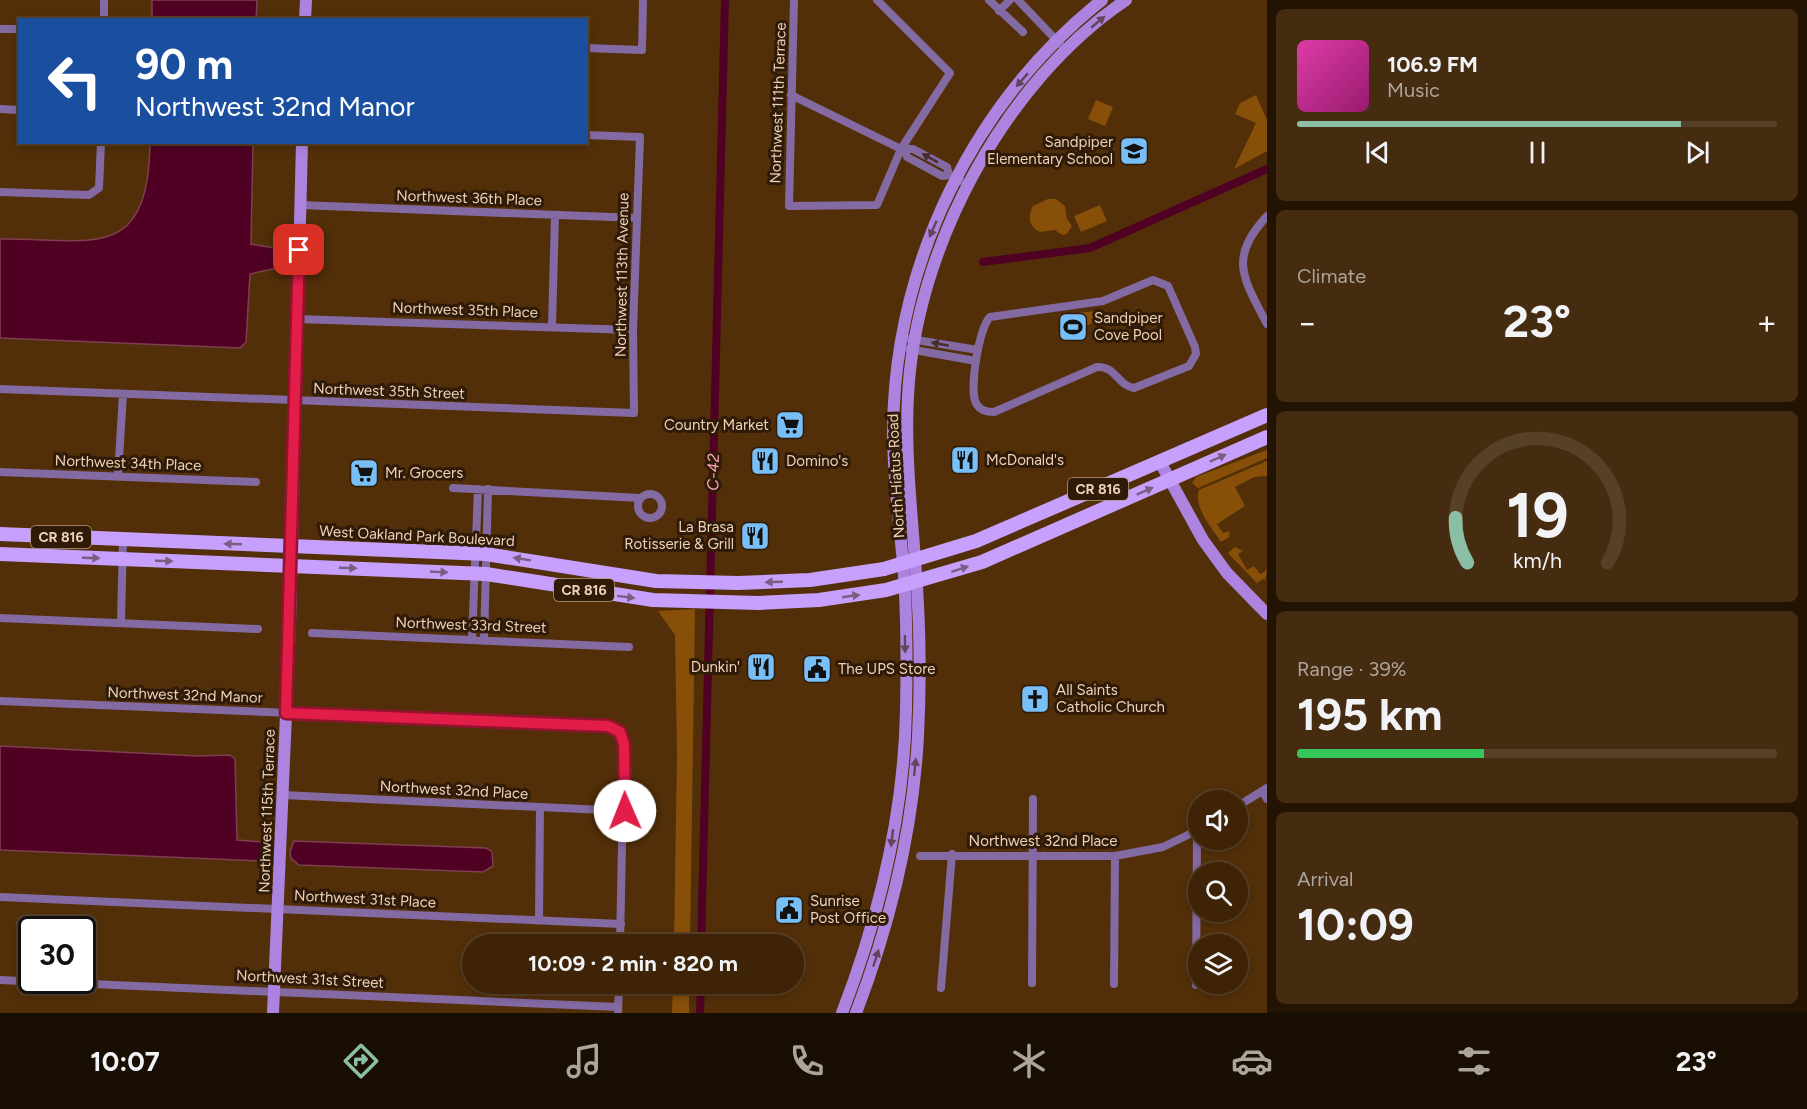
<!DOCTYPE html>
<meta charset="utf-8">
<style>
:root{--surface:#3e2306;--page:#452b10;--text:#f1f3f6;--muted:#ada49b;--line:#574028;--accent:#8abfa5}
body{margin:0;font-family:Figtree,sans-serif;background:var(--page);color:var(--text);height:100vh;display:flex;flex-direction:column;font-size:22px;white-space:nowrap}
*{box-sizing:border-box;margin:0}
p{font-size:20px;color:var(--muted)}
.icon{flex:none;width:33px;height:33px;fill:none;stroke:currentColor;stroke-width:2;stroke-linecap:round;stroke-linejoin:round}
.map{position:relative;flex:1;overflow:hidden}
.sheet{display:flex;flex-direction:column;gap:9px;padding:9px;background:#221303;width:540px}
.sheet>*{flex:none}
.top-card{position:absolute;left:18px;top:18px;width:570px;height:126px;border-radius:0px;box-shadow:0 3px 9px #0003,0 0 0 2px var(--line);background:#1a4fa0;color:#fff;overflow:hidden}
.controls{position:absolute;left:1188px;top:790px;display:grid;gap:12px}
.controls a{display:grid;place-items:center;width:60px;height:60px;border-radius:50%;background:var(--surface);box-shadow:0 3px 9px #0003,0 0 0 2px var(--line);font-size:30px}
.speed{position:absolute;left:18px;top:916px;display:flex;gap:12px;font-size:30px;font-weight:700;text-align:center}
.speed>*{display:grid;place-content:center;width:78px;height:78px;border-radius:50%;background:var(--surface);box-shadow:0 3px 9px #0003,0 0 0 2px var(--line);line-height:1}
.speed .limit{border:3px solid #111;border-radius:9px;background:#fff;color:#111}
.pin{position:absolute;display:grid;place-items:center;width:51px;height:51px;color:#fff;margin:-26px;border-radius:12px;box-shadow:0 3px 9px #0006}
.me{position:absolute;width:66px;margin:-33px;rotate:359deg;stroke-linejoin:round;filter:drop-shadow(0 0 4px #0008)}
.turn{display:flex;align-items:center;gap:21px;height:126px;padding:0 18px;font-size:27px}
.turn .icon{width:78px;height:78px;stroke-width:2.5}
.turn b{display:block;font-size:42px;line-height:51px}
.big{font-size:45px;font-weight:700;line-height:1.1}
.sheet .card{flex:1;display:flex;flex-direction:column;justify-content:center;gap:9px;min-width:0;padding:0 21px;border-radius:9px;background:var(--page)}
.sheet .dial{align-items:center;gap:0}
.dial svg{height:156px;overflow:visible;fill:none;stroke:var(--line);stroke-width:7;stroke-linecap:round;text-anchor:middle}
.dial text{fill:var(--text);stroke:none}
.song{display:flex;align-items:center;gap:18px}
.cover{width:72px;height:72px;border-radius:9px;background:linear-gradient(135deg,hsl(320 70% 55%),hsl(320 70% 35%))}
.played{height:6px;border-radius:3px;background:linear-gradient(90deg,var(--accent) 80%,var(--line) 80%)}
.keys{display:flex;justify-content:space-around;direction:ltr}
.heat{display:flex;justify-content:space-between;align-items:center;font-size:33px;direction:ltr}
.charge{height:9px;border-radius:4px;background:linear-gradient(90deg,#34c759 39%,var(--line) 0)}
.trip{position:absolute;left:462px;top:934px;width:342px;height:60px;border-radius:30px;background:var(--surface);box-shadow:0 3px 9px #0003,0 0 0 2px var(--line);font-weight:700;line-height:60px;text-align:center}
.dock{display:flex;height:96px;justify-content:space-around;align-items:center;background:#190e02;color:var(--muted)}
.dock .icon{width:42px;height:42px}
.dock .active{color:var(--accent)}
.dock b{font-size:27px;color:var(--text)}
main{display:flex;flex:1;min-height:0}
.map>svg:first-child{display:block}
.green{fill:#884f09}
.water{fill:#500023;stroke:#7f3f50;stroke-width:1.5}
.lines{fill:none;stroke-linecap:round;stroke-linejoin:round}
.canal{stroke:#500023;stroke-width:8}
.street{stroke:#836aa3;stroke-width:8}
.secondary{stroke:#ac84df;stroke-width:12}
.primary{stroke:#c79ffc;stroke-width:14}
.oneway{fill:#61455d}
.oneway2{fill:#442f2e}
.oneway3{fill:#7b5d82}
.route-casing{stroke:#92132f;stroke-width:15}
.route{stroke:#e11d48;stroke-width:10}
.labels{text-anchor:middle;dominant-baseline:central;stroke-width:6;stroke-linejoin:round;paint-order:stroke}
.shield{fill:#2f1b07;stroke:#b49b84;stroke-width:1.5}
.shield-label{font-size:14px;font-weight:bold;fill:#edd2b9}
.street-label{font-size:15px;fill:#edd2b9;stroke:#2f1b07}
.poi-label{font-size:15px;fill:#edd2b9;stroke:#2f1b07;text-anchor:start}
.water-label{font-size:16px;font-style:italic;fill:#faa6bb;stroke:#2f1b07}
</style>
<main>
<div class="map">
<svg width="1267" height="1013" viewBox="0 0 1267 1013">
<rect width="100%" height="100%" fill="#522f08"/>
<path class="green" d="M1256,95L1267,120V151L1234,169L1256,123L1235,114L1240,103Z
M1096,100L1113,107L1105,126L1088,119Z
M1048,199H1056L1065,206L1067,219L1072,226L1067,234L1062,235L1055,230L1040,232C1029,226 1027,217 1033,206Z
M1100,205L1107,221L1081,232L1074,216Z
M1095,311L1097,321L1067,334L1059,315Z
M1267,450V458L1198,488L1192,483L1196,477Z
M1267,461V476L1254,477L1235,487L1245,506L1217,524L1223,533L1230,531L1229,537L1221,542C1212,528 1193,507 1199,490Z
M1235,547L1243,551L1238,554L1247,570L1254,566L1260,574L1267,570L1265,580L1263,579L1257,583L1228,553Z
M695,609L690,945H674L677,754L675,635L658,611Z
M673,984H689V1013H672Z"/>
<path class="water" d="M152,0H257L256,19H152Z
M150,143H253L251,244L274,248L285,256L281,267L250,274L246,342L240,348L0,338V239C90,238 148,265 150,143Z
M0,746L198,756L230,755L235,759L237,840L263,842L269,846L267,857L261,861L0,850Z
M294,841L486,848L492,852L493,866L483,872L299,865L291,858L290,852Z"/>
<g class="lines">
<path class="canal" d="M983,262L1090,248L1267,169
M701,945L725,0
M700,1013L701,984"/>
<path class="street" d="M794,0L789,206L877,205L901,149L950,73L877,0
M989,0L1023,32
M1018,0L1060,44
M999,11L1010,0
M104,20V0
M0,29H20
M586,48L642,50L643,0
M791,95L901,149H913L947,167L949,175
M0,109L20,110
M905,150L907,157L942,176L949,175L967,184
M0,192L89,195L99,188L101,142
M300,205L636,218
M1267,216C1228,258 1243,278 1267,324
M1153,280L1168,286L1195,347L1196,354L1189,366L1134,388C1117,385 1116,366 1097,367L994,412C987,412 981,411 977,405C968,393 979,327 990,317L1103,301Z
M297,319L633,330
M552,326L555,215
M910,339L978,350
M909,349L976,361
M0,389L634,413L633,330L640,137L586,135
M0,472L256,482
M118,476L123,394
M453,488L640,498
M638 506a12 12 0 1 1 24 0a12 12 0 1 1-24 0Z
M0,618L258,629
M121,622L123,539
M312,633L629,647
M472,640L478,489
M484,641L488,489
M0,701L608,726L620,732L624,744L620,945
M1262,791L1267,799
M282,795L625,811
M1238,806L1267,788
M920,856H1115L1163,847L1198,830
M0,897L621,924
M539,921L540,807
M0,980L618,1007
M1032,983L1033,799
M1114,984L1115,856
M1196,985L1197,831
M941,988L952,854
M618,1013L619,984"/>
<path class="secondary" d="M305,20L306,0
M1160,462L1203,540L1227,573L1267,614
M273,1013L290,623L302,142
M842,1013C879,917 904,813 906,710C907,662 907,611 903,563C899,519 893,476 893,432C894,265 972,104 1102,0
M856,1013C890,924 913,831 918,736C921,677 920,618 915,560C911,505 905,451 908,396C915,249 1004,82 1126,0"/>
<path class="primary" d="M0,534L486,554L656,581L738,583L810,580L884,569L976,541L1267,415
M0,554L486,574L653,600L758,603L819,600L886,590L982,562L1267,437"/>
</g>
<defs><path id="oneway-solid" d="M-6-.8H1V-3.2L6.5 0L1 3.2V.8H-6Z" transform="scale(1.5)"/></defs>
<g class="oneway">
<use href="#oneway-solid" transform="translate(1098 22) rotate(-40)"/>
<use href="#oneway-solid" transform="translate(1022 80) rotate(131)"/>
<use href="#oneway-solid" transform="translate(933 229) rotate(114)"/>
<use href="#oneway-solid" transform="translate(905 644) rotate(89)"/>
<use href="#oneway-solid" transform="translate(915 767) rotate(-84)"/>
<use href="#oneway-solid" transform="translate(892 838) rotate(97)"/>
<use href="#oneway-solid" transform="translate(876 958) rotate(-72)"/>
</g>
<g class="oneway2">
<use href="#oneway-solid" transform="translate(930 158) rotate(-151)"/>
<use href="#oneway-solid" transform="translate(940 344) rotate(-170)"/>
</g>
<g class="oneway3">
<use href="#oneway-solid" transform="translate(1218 458) rotate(-24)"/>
<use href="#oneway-solid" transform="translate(1145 491) rotate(-24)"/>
<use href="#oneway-solid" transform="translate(233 544) rotate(-178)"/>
<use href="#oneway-solid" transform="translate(91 558) rotate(2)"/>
<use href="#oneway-solid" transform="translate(522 559) rotate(-171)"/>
<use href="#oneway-solid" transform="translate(164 561) rotate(2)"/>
<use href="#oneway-solid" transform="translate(348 568) rotate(2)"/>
<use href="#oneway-solid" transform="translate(960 569) rotate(-18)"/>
<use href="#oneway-solid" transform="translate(439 572) rotate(3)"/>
<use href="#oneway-solid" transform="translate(774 582) rotate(178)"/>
<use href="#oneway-solid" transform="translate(851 596) rotate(-8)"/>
<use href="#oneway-solid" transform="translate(626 597) rotate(7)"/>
</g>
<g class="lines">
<g class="route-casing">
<path id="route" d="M299,250L286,713L608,726L620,732L624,744L625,811"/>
</g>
<use href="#route" class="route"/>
</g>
<defs>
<g id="school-square" transform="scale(1.5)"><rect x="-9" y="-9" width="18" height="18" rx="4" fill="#78bff7" stroke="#2f1b07"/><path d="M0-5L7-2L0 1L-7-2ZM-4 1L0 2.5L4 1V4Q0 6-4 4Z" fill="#111"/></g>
<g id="stadium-square" transform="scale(1.5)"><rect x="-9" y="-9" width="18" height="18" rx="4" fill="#78bff7" stroke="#2f1b07"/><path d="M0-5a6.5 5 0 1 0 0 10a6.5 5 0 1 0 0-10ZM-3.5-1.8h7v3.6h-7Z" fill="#111"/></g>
<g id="supermarket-square" transform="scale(1.5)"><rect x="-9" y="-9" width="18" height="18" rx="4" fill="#78bff7" stroke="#2f1b07"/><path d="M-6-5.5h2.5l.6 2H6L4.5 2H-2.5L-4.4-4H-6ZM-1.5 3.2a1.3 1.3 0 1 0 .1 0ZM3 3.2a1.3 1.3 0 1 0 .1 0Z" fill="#111"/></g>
<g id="restaurant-square" transform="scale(1.5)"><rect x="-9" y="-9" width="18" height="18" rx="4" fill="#78bff7" stroke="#2f1b07"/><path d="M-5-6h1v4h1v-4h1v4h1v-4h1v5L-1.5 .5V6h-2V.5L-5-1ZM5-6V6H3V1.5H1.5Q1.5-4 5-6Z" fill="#111"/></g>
<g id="civic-square" transform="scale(1.5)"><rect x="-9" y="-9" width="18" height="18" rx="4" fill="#78bff7" stroke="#2f1b07"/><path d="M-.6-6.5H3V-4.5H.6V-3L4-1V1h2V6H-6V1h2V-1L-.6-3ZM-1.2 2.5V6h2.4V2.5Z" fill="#111"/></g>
<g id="church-square" transform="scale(1.5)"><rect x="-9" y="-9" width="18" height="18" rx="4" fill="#78bff7" stroke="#2f1b07"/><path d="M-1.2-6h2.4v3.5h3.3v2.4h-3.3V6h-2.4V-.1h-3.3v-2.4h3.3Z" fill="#111"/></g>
</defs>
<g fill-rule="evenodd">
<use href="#school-square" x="1134" y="151"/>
<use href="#stadium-square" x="1073" y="327"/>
<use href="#supermarket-square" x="790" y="425"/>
<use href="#restaurant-square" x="965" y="460"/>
<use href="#restaurant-square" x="765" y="461"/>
<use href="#supermarket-square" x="364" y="473"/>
<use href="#restaurant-square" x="755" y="536"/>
<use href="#restaurant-square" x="761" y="667"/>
<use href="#civic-square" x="817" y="669"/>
<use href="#church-square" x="1035" y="699"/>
<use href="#civic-square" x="789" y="910"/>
</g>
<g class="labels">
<g class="shield">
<rect x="1068" y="478" width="60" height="22" rx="4.5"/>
<rect x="31" y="526" width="60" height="22" rx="4.5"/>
<rect x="554" y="579" width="60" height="22" rx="4.5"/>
</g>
<g class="shield-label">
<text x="1098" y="489">CR 816</text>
<text x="61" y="537">CR 816</text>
<text x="584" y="590">CR 816</text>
</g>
<g class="street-label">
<text transform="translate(778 103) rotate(-88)">Northwest 111th Terrace</text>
<text transform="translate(469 198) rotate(2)">Northwest 36th Place</text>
<text transform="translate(622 275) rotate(-89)">Northwest 113th Avenue</text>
<text transform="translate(465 310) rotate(2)">Northwest 35th Place</text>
<text transform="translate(389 391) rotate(2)">Northwest 35th Street</text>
<text transform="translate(128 463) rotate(2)">Northwest 34th Place</text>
<text transform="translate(896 476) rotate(-93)">North Hiatus Road</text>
<text transform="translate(417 536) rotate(3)">West Oakland Park Boulevard</text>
<text transform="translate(471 625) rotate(2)">Northwest 33rd Street</text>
<text transform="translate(185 695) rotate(2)">Northwest 32nd Manor</text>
<text transform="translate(454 790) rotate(3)">Northwest 32nd Place</text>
<text transform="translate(267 811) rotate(-88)">Northwest 115th Terrace</text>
<text x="1043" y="841">Northwest 32nd Place</text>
<text transform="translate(365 899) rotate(3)">Northwest 31st Place</text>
<text transform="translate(310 979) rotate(3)">Northwest 31st Street</text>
</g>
<g class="poi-label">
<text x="1113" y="142" text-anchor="end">Sandpiper<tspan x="1113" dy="17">Elementary School</tspan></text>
<text x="1094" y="318">Sandpiper<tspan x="1094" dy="17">Cove Pool</tspan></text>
<text x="769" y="425" text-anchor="end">Country Market</text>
<text x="986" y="460">McDonald's</text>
<text x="786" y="461">Domino's</text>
<text x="385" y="473">Mr. Grocers</text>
<text x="734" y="527" text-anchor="end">La Brasa<tspan x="734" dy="17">Rotisserie &amp; Grill</tspan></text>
<text x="740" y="667" text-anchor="end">Dunkin'</text>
<text x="838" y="669">The UPS Store</text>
<text x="1056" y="690">All Saints<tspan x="1056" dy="17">Catholic Church</tspan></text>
<text x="810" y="901">Sunrise<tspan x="810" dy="17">Post Office</tspan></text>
</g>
<g class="water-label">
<text transform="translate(713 472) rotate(-89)">C-42</text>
</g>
</g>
</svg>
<div class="controls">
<a><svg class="icon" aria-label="sound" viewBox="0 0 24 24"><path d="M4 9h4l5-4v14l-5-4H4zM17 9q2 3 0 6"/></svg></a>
<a><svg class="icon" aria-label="search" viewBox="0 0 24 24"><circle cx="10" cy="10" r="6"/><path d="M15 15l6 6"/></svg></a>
<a><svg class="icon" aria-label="layers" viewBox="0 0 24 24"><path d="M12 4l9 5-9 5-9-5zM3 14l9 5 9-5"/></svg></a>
</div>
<div class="speed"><div class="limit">30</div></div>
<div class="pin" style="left:299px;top:250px;background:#d93025"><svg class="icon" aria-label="arrive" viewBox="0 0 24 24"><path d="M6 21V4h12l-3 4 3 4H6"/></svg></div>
<svg class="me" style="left:625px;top:811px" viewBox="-20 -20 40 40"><circle r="19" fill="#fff"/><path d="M0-13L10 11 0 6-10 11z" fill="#e11d48"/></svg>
<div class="trip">10:09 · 2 min · 820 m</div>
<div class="top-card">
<div class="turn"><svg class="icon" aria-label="left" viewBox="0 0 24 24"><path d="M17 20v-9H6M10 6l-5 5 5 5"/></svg><div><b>90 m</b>Northwest 32nd Manor</div></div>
</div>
</div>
<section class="sheet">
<div class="card">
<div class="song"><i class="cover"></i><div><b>106.9 FM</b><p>Music</p></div></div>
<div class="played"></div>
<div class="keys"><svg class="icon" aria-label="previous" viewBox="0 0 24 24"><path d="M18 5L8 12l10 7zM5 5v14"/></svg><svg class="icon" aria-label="pause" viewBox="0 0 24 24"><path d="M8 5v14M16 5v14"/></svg><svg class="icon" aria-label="next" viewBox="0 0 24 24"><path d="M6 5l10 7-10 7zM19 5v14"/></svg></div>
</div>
<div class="card"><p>Climate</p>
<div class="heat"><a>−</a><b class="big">23°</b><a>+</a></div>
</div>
<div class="card dial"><svg viewBox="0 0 100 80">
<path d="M14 69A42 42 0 1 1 86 69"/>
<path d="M14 69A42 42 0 0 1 8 46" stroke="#8abfa5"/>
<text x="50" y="56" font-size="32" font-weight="700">19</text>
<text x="50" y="72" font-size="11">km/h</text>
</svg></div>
<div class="card"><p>Range · 39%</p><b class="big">195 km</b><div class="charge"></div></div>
<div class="card"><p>Arrival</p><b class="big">10:09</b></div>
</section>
</main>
<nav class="dock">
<b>10:07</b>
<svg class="icon active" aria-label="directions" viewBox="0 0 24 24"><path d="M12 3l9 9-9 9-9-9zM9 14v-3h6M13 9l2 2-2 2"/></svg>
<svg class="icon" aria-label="music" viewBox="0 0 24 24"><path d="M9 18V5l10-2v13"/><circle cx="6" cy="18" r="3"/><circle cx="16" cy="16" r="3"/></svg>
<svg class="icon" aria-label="phone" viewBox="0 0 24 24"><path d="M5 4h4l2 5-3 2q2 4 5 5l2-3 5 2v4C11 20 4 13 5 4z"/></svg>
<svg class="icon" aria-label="climate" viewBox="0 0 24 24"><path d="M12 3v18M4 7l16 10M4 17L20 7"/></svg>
<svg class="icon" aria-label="car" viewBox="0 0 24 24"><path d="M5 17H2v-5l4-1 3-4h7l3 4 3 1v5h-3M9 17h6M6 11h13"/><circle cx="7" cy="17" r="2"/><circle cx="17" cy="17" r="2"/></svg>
<svg class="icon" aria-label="filters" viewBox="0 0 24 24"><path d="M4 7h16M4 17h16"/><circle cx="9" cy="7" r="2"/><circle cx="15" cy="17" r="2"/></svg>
<b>23°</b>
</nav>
